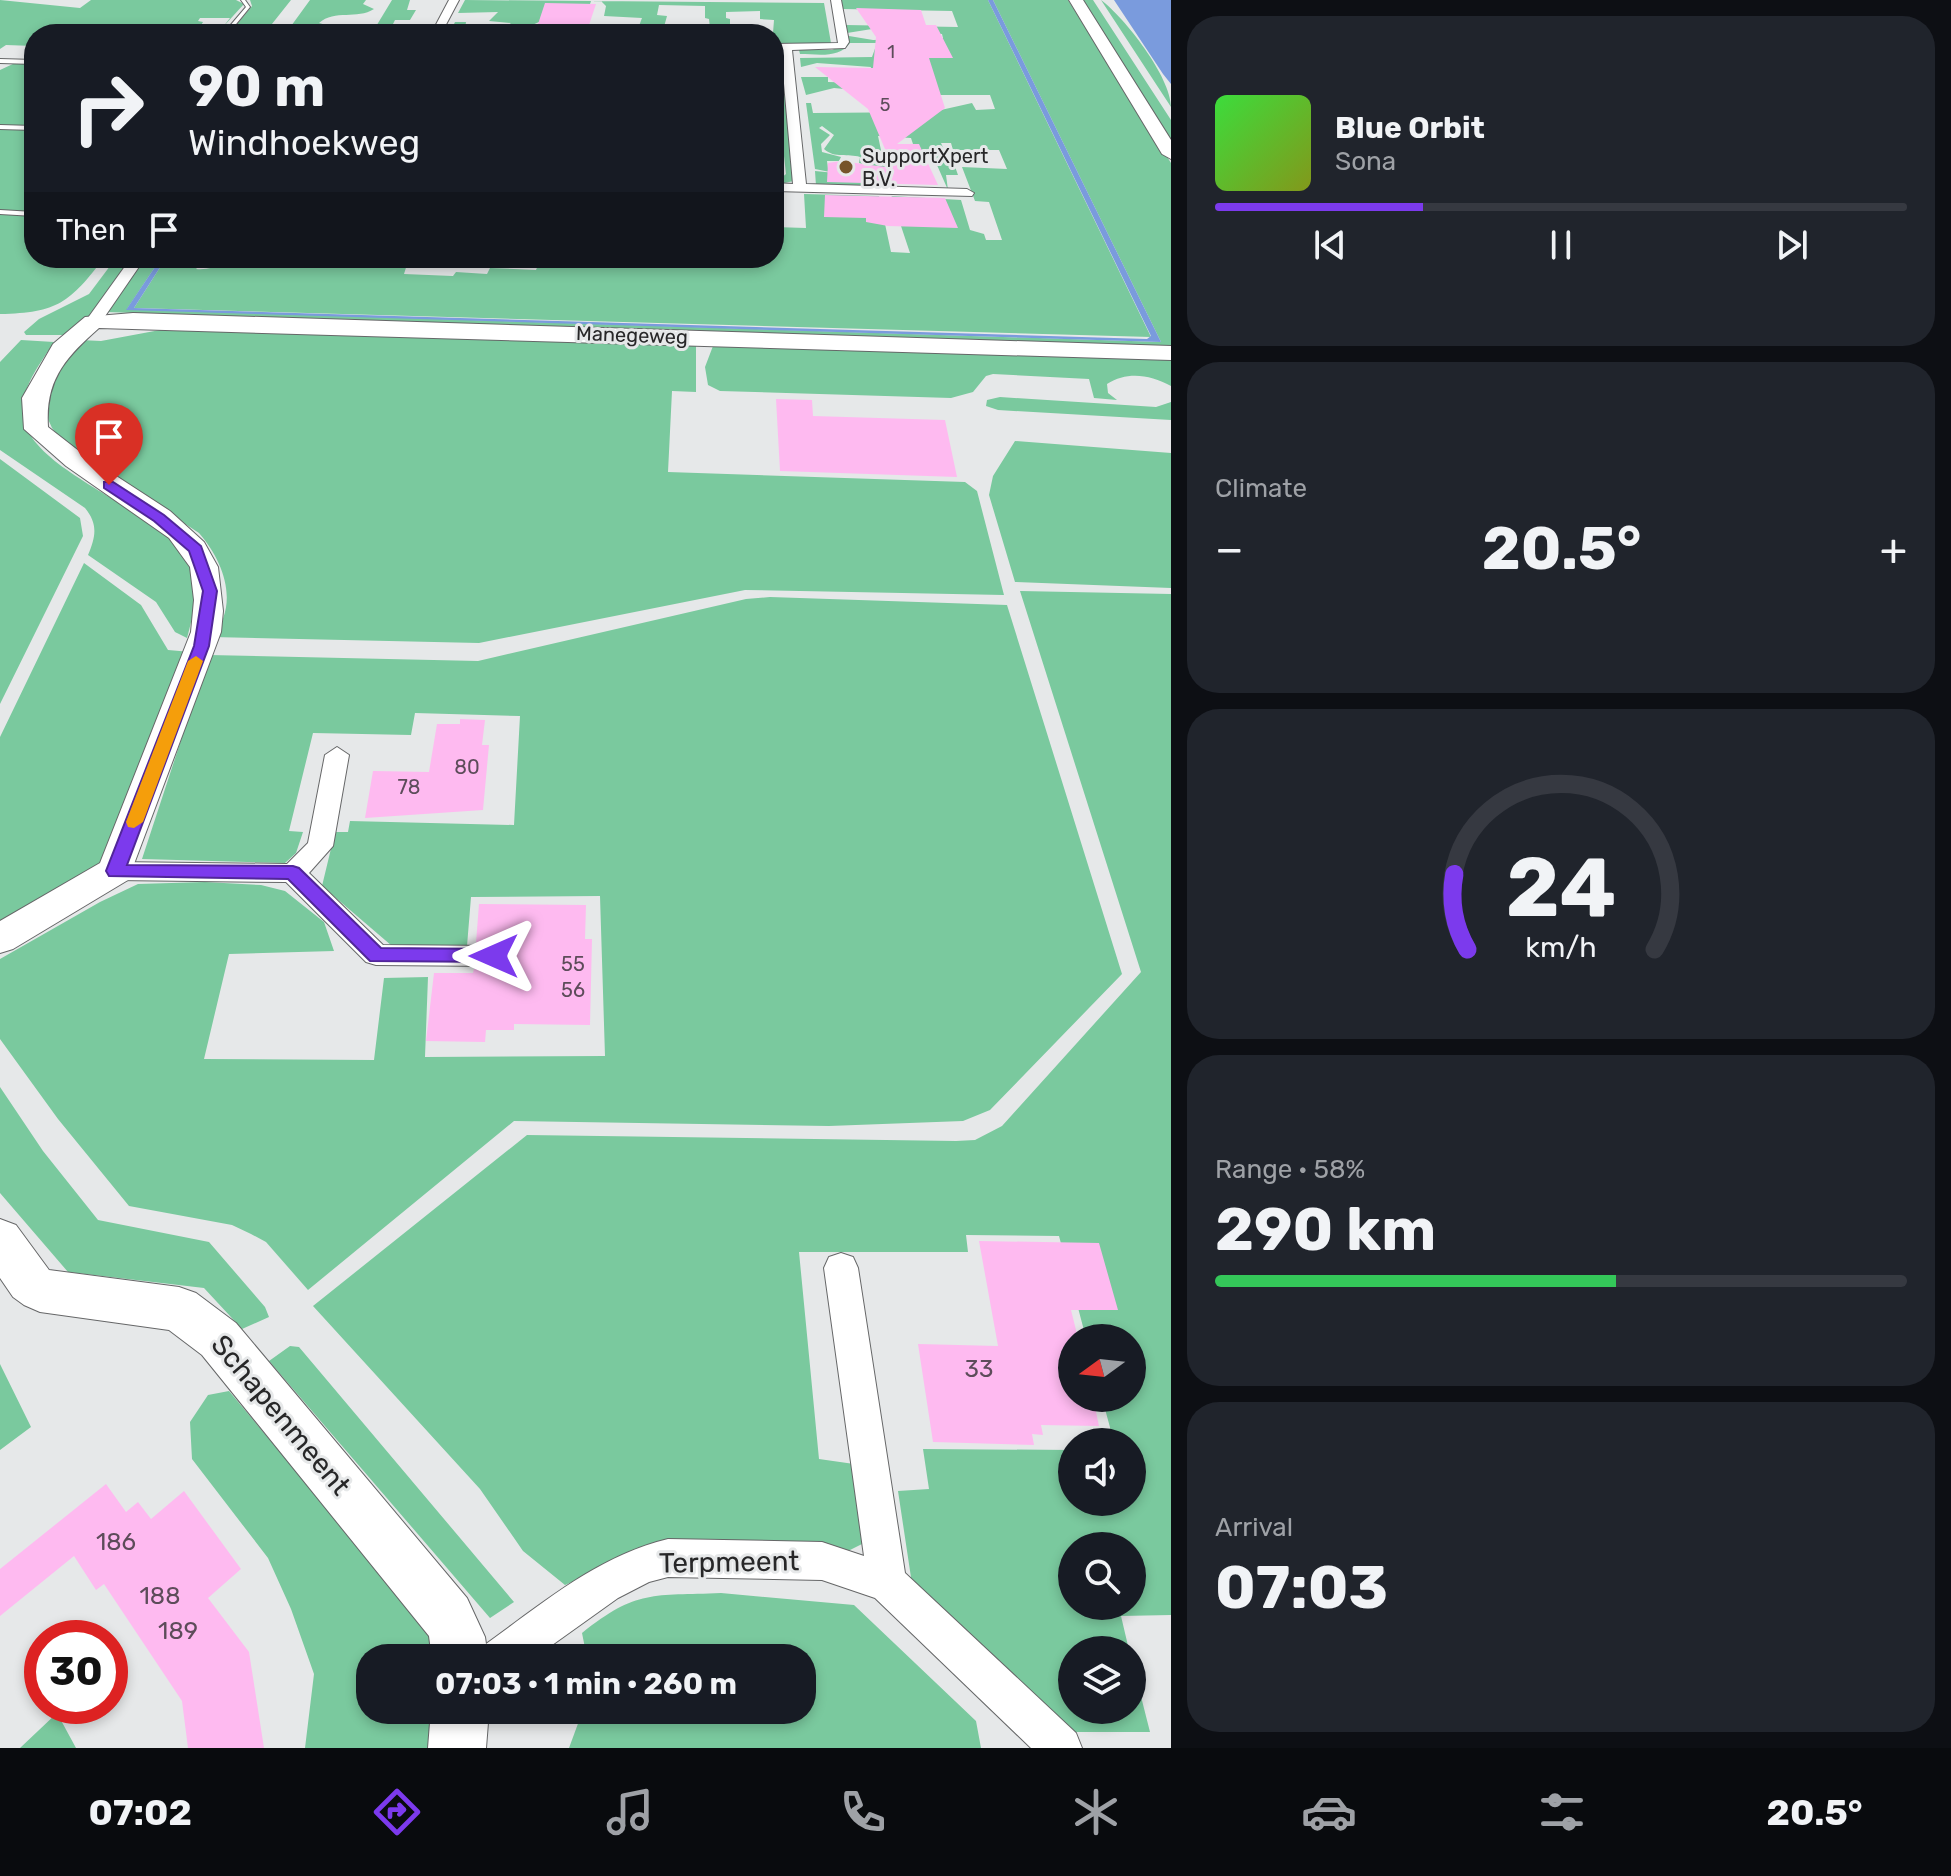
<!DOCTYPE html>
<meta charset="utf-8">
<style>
:root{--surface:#171b24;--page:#20242c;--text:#f1f3f6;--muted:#9ea1a6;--line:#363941;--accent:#7c3aed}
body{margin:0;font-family:Rubik,sans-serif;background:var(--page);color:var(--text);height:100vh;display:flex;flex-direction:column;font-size:30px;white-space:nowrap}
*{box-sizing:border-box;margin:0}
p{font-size:26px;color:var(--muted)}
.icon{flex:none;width:44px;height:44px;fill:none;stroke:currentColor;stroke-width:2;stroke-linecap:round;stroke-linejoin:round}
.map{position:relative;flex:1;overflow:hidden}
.panel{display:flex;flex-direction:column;gap:16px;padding:16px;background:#0d0f14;width:780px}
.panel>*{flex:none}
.guide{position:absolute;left:24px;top:24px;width:760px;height:244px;border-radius:32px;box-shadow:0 4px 12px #0003;background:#171b24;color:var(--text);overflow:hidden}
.needle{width:52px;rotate:255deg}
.buttons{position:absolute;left:1058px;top:1324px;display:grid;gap:16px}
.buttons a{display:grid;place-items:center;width:88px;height:88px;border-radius:50%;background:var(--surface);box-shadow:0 4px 12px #0003;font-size:40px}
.speed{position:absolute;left:24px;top:1620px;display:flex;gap:16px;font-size:40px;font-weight:700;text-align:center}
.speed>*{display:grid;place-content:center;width:104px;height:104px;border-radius:50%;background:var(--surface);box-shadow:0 4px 12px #0003;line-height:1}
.speed .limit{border:12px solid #d22;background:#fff;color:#111}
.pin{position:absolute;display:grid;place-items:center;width:68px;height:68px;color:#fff;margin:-82px -34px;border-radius:50% 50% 50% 0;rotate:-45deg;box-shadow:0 0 8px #0007}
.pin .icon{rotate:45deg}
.me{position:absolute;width:88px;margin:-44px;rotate:270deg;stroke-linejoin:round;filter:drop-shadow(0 0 6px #0008)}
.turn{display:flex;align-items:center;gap:28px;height:168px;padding:0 32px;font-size:36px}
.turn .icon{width:104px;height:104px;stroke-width:2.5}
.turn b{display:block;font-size:56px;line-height:68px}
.then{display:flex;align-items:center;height:76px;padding:0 32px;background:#0003;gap:16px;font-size:30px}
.big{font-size:60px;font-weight:700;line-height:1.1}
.panel .card{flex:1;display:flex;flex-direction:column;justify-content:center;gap:12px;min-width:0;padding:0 28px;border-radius:32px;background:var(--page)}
.panel .dial{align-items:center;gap:0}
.dial svg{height:208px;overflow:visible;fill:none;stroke:var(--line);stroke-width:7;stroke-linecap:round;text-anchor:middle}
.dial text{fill:var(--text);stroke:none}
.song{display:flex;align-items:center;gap:24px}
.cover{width:96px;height:96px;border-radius:12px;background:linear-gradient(135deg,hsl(120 70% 55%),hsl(70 70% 35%))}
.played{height:8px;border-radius:4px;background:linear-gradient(90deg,var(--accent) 30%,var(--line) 30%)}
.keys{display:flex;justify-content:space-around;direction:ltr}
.heat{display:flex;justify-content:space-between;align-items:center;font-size:44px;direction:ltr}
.charge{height:12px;border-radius:6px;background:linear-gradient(90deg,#34c759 58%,var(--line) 0)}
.trip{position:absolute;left:356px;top:1644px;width:460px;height:80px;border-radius:32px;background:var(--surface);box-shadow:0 4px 12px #0003;font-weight:700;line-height:80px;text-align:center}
.tab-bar{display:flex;height:128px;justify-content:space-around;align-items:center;background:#090b0e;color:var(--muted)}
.tab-bar .icon{width:56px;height:56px}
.tab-bar .current{color:var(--accent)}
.tab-bar b{font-size:36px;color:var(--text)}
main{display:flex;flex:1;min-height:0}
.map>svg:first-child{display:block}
.green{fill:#7ac99e;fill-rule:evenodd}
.water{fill:#7a9bdd}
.building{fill:#febaf0}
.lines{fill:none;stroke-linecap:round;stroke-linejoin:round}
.lane-casing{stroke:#666768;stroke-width:2}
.street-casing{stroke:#666768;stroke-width:2}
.secondary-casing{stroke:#666768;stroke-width:2}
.lane{fill:#fff;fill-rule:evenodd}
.street{fill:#fff;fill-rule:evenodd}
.secondary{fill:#fff;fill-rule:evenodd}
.route{fill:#7c3aed;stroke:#51269a;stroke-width:2}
.slow{fill:#f59e0b}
.poi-dot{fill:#76542b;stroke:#e6e8e9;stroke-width:3}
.labels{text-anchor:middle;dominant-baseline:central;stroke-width:6;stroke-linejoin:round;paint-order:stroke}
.far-number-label{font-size:18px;fill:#5d4c5a}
.far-poi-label{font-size:20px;fill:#272728;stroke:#e6e8e9;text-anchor:start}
.far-street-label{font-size:20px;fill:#272728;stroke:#e6e8e9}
.number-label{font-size:20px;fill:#5d4c5a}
.near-number-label{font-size:24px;fill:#5d4c5a}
.near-street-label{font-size:28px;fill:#272728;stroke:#e6e8e9}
</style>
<main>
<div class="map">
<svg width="1171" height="1748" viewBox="0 0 1171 1748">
<rect width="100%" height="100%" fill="#e6e8e9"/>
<path class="green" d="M0,0L80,8L91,0H236L244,4L223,27L230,18H200L198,21L203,22L200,27L221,29H196L191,34H34V46L6,45L0,49Z
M250,0H291L264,34H229L252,6Z
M310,0H366L363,4L374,9C357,20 335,9 319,23L359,34L286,33Z
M392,0H410L407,10H416L410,20H395L391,28L384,31L389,34L372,33Z
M465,0L824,3L831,43L774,44V34H762L773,33L774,20L760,19V11L726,12V18L730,19V32L746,34H718V29L710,28L709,19L705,18V6L659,5L657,15L667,16L662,34H595L596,29L639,26L642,18L604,16L606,6L601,1H591L582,29L586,34L553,31L563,27L539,22L530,26L528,34H449L455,22H466L465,29L502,30L511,23L489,21L498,12L458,13Z
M840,0H988L1151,337L134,308L166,258H228L207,259L196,269C215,271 232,258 256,258L253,265H269L273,258H285L283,263L384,265L387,258H409L404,274L453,276L456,272L487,274L490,268L536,270L541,258H774V227L806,228L804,194L879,196L891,252L910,253L901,226H937L891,196L961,200L970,230L984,234L986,240H1002L989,202L975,201L962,167L1007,169L999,150H953L951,143H941L948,158H952L958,175H946L948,190L933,156H922L899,145L913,144L911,138L878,136L889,188H886L881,169L859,163L860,157C848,153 835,159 824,149L834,135L822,126L819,128L830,135L821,144L822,152L841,157L839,161H827L828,169L867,182V188L816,186L815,171L835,173L815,169L806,103H811L813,113L932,112L972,103L976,110L995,109L990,95H906L834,88L806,95L801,77H828V82L867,83L871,67L817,63L801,67L800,58L872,57L877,43H850C839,59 817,54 800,54L799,50H832L849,42V36L873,40L943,38L942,34L872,29L847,33L846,25L958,27L952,11L843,9Z
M993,0H1068L1171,163V347L106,312L144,258H161L127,309L1161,342Z
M1082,0H1093L1171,120V140Z
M1101,0C1125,18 1171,77 1171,107Z
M15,63L34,64V258H104C70,302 58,313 0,314V70Z
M774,80H784L794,181L774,185V178L780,173L774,165L783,168L782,175L777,179H780L786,174L783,147H780V153L774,147Z
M116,258H131L93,313L66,335H26L24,332L39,319L89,294Z
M160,330L696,346V392L672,391L668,472L965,482L977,491L1004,595L745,590L479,643L212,637C240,604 224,562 199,533L65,445L52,428L44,410L57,375L80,340L101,341Z
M21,340L54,342C41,363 25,381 23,407C17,473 174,508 192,572C198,595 193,616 187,638L175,632L156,602L88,555C96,536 98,524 85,508L0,450V362Z
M713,346L1168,360L1171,361V386C1150,375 1128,371 1107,384L1108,393L1117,400L1094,398L1089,379L993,374L986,376L973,392L951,398L720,391L708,385L705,367Z
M1000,397L1156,407L1171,402V420L998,410L986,406L987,400Z
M1015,441L1171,453V588L1015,582L989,495L993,476Z
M0,459L80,518L83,536L0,704Z
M84,563L141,605L168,650L191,652L119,868L0,928V737Z
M1020,591L1171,594V1615L1121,1616L1129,1650H1072V1710H1132V1661L1150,1732H1063L912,1584L898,1491L929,1489L923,1449L1072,1450V1502H1132V1442H1114L1102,1398H1132V1338H1086L1059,1236L966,1235L968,1252H799L819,1459L861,1465L868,1541L842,1554L597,1571L565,1585L523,1551L480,1489L313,1306L527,1135L956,1141L975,1140L1002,1126L1141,972ZM1072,1546H1132V1606H1072Z
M770,597L1007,605L1122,974L990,1110L963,1121L829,1126L514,1121L308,1290L266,1242L251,1234L232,1225L129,1206L58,1119L0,1039V959L100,902L138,884L205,882L261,885L285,891L324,922L334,951L229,954L204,1059L374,1060L384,978L428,977L425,1057L605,1056L600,896L471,897L467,946H392L322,886L335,832H348L350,821L514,825L520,716L415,713L411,735L313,733L289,831L303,832L296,853L285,863L142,859L209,655L478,661L746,599Z
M0,1087L43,1151L98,1220L209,1242L265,1307L269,1317L242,1329L204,1288L68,1272L0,1193Z
M290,1346L299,1347L514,1602L490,1618L269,1361Z
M0,1364L31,1427L0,1450Z
M229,1391L437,1640L438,1658H370V1710H437L434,1748H305L314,1674L291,1609L268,1558L192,1459L190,1422L208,1395Z
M721,1593L854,1605L976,1721L981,1748H569L583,1710H802V1658H587L582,1633C637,1589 653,1596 721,1593Z
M57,1713L76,1748H20Z"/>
<path class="water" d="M988,0H993L1161,342L126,310L161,258H166L134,308L1147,339L1151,336Z
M1114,0H1171V84L1163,74Z"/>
<path class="building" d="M545,3L596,4L588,28L537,27Z
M856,8L921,10L926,25H936L953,58H929L945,108L897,144H919L938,185L827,182L828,163L841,161L893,168L868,109L815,67L873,68L876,37Z
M825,195L945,198L958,228L888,226L866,222V218L824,217Z
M776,399L812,400L813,416L945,420L957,477L780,471Z
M460,719L485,720L482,745H489L483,810L365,818L373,771L429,772L437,724H460Z
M479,904L586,905L585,939H592L590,1025L514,1024V1030H486L485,1042L426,1041L434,973H473L474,969L505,966L511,957L505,946L476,943Z
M979,1241L1099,1243L1118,1310H1071L1078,1338H1072V1398H1093L1099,1426L1041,1425L1043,1435L1032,1434L1034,1445L933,1442L918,1344L998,1346Z
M106,1484L126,1512L138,1502L151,1519L184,1491L241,1569L208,1598L249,1652L264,1748H188L182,1701L104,1584L96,1590L74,1556L0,1616V1569Z"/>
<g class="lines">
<g class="lane-casing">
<path id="lane" d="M241,0H245L250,7L228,34H223L246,7Z
M0,59L34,60V64L0,63Z
M0,125L34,126V130L0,129Z
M0,210L34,212V216L0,214Z"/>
</g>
<g class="street-casing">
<path id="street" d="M449,0H459L441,34H431Z
M831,0H841L849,42L845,48L792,50L806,184L967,189L974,193L972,196L774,191V183L793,184L781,50H774V44L838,43Z
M131,258H145L99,325H87L85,322Z
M337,747L349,755L333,846L309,873L383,945L494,946L504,949L508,956L504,963L494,966L376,965L366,962L286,882L115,880L106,878L102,871L106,864L115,862L287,864L308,843L325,755Z
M841,1253L853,1257L858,1268L905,1573L1076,1733L1082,1748H1031L875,1598L822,1580L668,1577L649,1582L618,1598L534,1658H480L486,1644C543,1603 598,1556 668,1539L822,1542L864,1556L824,1268L829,1257Z"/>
</g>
<g class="secondary-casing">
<path id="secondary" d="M1069,0H1083L1171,140V159L1162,154Z
M133,313L1171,346V360L99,328C65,358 45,380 48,427L84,455L170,511L204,542L218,567L223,611L221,632L128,880L13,949L0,953V921L100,863L191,632L194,600L190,567L169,538L66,466L24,429L22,398L53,344L85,317Z
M0,1219L16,1225L49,1270L179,1287L196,1293L236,1323L467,1598L485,1637L488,1658H432L429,1636L202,1355L169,1330L40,1312L24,1305L13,1297L0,1278Z
M431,1710H489L486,1748H428Z"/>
</g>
<use href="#lane" class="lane"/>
<use href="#street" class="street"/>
<use href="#secondary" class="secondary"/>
</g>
<path class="route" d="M104,482H113L164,515L201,546L217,591L209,646L127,865L293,866L299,868L381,948L494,949L504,956L501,962L370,961L288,879L109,876L106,871L194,646L203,591L189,551L154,521L104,488Z"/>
<path class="slow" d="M196,656L203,661L143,822L134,828L128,827L126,822L188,661Z"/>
<circle class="poi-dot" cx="846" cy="167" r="8"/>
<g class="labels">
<g class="far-number-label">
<text x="891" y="52">1</text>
<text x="885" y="105">5</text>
</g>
<g class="far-poi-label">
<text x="862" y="156">SupportXpert<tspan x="862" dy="23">B.V.</tspan></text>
</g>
<g class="far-street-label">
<text transform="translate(632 335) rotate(2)">Manegeweg</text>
</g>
<g class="number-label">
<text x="467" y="767">80</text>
<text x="409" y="787">78</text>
<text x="573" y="964">55</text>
<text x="573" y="990">56</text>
</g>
<g class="near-number-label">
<text x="979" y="1369">33</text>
<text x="116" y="1542">186</text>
<text x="160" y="1596">188</text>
<text x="178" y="1631">189</text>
</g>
<g class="near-street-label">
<text transform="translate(281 1415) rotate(50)">Schapenmeent</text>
<text transform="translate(729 1562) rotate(-1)">Terpmeent</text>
</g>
</g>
</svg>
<div class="buttons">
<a><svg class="needle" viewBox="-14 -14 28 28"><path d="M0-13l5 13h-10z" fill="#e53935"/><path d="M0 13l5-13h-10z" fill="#9ea1a6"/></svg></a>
<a><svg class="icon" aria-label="sound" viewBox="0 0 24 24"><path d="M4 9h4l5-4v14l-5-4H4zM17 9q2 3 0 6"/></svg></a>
<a><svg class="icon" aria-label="search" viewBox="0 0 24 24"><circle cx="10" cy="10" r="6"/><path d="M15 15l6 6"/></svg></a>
<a><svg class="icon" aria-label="layers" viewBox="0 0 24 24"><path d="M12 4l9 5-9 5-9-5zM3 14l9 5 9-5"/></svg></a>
</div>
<div class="speed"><div class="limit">30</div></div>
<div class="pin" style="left:109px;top:485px;background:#d93025"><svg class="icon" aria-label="arrive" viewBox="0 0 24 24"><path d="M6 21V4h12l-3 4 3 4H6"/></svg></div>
<svg class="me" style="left:494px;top:956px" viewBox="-20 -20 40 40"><path d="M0-17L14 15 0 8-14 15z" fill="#7c3aed" stroke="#fff" stroke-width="4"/></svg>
<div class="trip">07:03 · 1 min · 260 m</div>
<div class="guide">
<div class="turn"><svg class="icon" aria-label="right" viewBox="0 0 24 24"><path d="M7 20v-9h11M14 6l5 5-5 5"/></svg><div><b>90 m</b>Windhoekweg</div></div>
<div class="then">Then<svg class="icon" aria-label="arrive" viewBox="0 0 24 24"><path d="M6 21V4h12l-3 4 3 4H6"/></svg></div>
</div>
</div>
<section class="panel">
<div class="card">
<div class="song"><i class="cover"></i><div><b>Blue Orbit</b><p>Sona</p></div></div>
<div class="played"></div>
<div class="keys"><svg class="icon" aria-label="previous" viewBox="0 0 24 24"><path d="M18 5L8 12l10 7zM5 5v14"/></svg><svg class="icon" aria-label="pause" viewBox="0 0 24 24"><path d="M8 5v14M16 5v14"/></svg><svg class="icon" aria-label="next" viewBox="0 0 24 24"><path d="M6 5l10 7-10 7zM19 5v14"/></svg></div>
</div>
<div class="card"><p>Climate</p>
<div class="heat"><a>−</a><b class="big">20.5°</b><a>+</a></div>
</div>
<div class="card dial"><svg viewBox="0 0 100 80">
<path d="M14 69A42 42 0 1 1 86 69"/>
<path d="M14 69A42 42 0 0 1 9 40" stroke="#7c3aed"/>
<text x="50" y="56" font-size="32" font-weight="700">24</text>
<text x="50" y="72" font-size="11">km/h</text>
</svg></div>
<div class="card"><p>Range · 58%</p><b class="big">290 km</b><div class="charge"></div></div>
<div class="card"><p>Arrival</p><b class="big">07:03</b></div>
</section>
</main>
<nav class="tab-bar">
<b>07:02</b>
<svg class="icon current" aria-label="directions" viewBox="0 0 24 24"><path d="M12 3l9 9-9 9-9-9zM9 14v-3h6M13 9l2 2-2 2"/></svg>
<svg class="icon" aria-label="music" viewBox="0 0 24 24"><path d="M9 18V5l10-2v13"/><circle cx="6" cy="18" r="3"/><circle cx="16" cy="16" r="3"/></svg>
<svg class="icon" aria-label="phone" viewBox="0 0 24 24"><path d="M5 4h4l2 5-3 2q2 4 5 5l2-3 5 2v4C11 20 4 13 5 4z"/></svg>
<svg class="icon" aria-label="climate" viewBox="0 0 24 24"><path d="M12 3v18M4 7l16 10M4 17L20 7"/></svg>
<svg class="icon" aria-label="car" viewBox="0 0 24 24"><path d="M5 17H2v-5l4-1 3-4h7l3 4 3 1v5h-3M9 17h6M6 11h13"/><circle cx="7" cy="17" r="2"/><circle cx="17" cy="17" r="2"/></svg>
<svg class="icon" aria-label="filters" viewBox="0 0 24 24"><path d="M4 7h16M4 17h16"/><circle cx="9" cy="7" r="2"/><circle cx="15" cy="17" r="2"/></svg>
<b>20.5°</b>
</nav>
